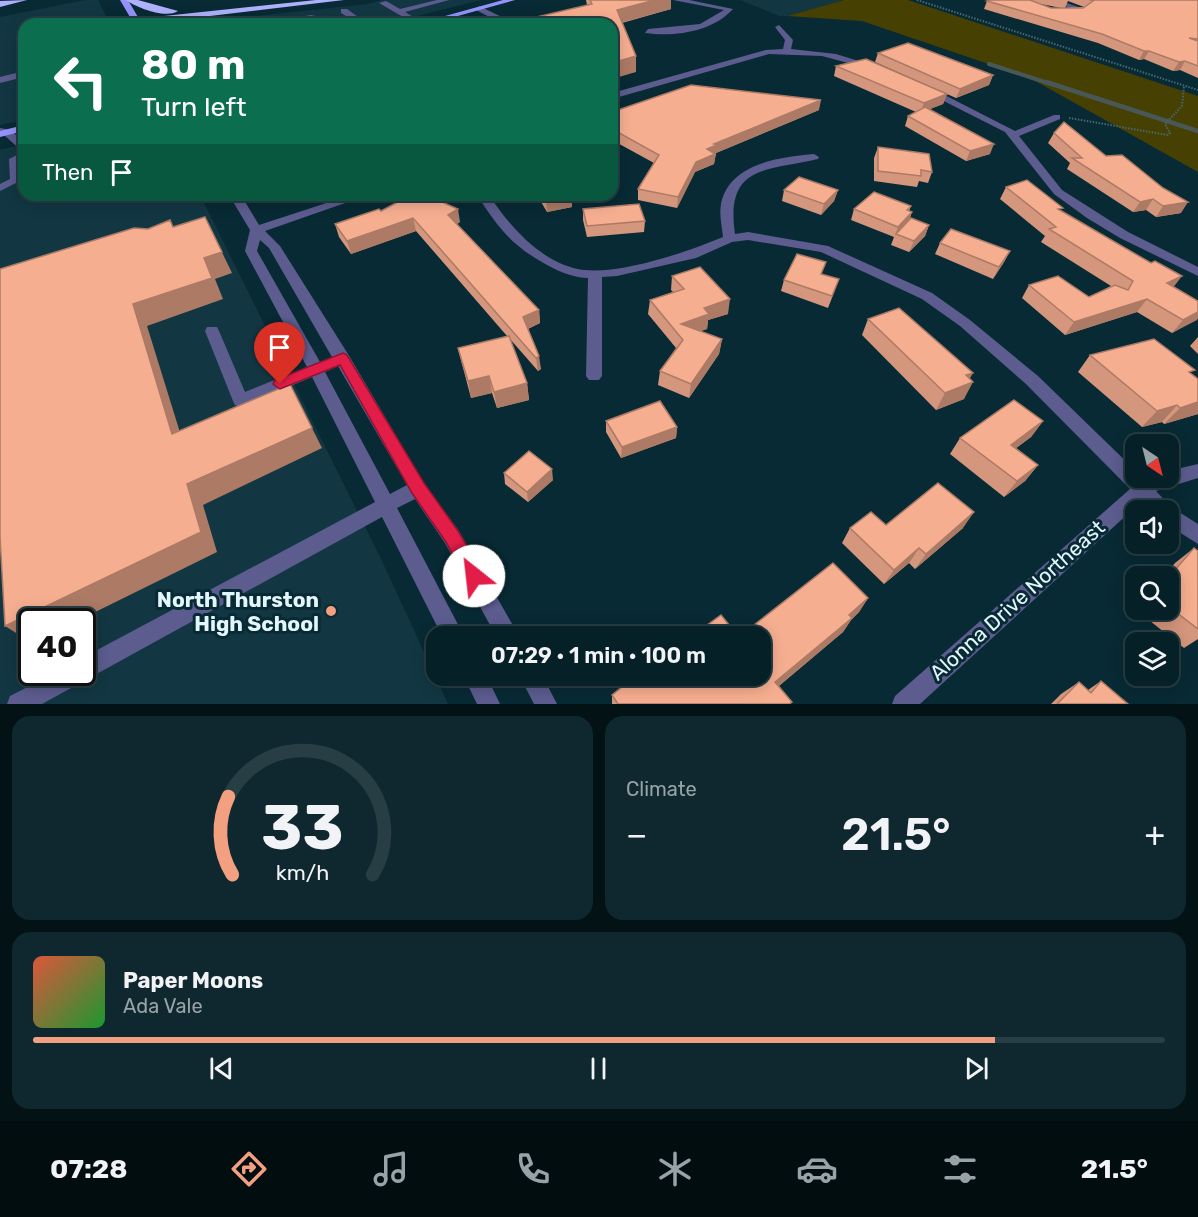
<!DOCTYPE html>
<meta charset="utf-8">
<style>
:root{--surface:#062027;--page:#0f282f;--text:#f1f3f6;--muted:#98a3a7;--line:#273e44;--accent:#f2a07f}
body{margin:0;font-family:Rubik,sans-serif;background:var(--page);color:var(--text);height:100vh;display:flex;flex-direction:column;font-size:22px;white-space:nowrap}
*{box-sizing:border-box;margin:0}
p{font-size:20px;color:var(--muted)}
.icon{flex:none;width:33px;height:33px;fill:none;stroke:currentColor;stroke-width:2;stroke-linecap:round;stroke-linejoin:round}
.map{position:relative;height:704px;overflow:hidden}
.side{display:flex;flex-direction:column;gap:12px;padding:12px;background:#031215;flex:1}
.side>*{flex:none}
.hud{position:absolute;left:18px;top:18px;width:600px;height:183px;border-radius:18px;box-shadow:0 3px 15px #0003,0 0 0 2px var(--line);background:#0b6e4f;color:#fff;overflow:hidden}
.needle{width:39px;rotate:145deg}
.tools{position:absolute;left:1125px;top:434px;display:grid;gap:12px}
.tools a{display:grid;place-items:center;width:54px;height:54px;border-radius:12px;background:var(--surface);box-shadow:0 3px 15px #0003,0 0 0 2px var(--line);font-size:30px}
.speed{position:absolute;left:18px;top:608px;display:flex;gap:12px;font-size:30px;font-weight:700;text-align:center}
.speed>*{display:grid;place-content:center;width:78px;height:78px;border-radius:50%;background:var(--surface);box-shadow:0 3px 15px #0003,0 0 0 2px var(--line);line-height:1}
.speed .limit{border:3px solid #111;border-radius:9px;background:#fff;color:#111}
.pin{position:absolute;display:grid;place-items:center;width:51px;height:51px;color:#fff;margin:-62px -26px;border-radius:50% 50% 50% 0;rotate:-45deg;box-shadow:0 0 6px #0007}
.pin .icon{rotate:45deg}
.me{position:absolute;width:66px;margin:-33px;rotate:331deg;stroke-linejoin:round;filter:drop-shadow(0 0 4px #0008)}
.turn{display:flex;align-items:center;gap:21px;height:126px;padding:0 24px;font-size:27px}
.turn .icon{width:78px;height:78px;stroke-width:2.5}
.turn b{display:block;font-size:42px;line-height:51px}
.then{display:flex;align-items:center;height:57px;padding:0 24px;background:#0003;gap:12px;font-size:22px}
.big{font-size:45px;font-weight:600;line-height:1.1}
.side .widget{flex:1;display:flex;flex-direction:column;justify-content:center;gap:9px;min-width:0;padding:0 21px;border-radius:18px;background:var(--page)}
.side .dial{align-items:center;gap:0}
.dial svg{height:156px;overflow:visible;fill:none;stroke:var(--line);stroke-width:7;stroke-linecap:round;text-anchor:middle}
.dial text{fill:var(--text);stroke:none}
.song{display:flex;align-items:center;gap:18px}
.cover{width:72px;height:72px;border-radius:9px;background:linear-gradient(135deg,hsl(10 70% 55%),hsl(130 70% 35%))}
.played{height:6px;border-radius:3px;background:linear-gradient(90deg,var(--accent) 85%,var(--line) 85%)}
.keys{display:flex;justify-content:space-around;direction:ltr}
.heat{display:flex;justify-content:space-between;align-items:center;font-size:33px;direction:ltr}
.side .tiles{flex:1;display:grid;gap:12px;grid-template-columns:1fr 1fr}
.widget:last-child{grid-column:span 2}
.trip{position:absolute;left:426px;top:626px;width:345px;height:60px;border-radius:18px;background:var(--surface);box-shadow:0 3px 15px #0003,0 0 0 2px var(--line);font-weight:600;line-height:60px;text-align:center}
.dock{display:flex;height:96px;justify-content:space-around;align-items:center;background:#020d10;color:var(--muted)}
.dock .icon{width:42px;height:42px}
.dock .active{color:var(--accent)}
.dock b{font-size:27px;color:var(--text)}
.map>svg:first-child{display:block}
.built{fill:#123743;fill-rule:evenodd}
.green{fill:#474003}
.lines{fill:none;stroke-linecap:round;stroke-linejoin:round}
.stream-far1{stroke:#495856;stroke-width:4}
.stream{stroke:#495856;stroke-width:4.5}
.path{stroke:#4a6770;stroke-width:2;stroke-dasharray:1.5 1.5;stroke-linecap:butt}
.minor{fill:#5c5c8f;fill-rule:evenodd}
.major{fill:#9492fb;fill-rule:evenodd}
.highway{fill:#afb0fb;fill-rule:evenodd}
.wall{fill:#d4967c;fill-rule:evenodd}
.shaded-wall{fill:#ac7a65}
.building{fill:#f6ae90;stroke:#ac7a65;stroke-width:1.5}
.route{fill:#e11d48;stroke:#92132f;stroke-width:1.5}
.poi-dot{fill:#f2a07f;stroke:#082a34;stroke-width:2}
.labels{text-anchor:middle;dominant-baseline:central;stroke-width:6;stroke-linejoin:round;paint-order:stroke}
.near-poi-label{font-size:21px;font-weight:bold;fill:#e3f6fd;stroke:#082a34;text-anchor:end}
.near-street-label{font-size:21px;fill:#e3f6fd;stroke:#082a34}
</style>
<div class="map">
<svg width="1198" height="704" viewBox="0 0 1198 704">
<rect width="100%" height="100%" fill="#082a34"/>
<path class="built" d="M85,0H98L110,24H24V120L0,125V17Z
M382,0H481L386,24H180L368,4Z
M740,0H844L787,16H779Z
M24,144V195H200L382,561L448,704H0V150ZM32,621H82V672H32Z"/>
<path class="green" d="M844,0H908L1198,96V172L1030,78L862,21L787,16Z"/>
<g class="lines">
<path class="stream-far1" d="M989,64L1051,84"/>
<path class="stream" d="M1046,82L1198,131"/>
<path class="path" d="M917,0L1198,90
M1069,118L1168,135L1170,133L1165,124L1182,106L1184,86"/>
<path class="minor" d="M437,0H449L405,12L425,24H415L379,3L386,1L400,9Z
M673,0H689L733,9C712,32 675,37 645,33L648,29L700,24L724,10Z
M1047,0H1058L1087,10L1067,17V13L1076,10Z
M479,6L512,22L513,24H503L476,10Z
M341,9H347L368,24H359L341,13Z
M311,15L329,19L338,24L311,20L281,24L253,21L205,24L253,17L271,22Z
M42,17L50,24H42L38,19Z
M779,25L793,40L791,49L836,54L878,67L874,70L822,56L769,54L612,99V93L766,50L783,49L785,40L775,27Z
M24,71V77L0,83V77Z
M927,86L1015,131L1054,115H1060V119L1019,136L1062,190L1128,232L1198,267V276L1120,238L1087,218L1054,194L1005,132L924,91L922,89Z
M0,128L11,130L24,143V159L19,161L22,180L0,191V184L10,179L9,159L23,152L4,135L0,134Z
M814,154L819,157L818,159C766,171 725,165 735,234L748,232L828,246L932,293L970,320L1038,376L1136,471V477L1144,480L1150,477H1168V471L1198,464V478L1156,491L1171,507L1198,524V544L1168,525V510H1151L1142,501L920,704H892L895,696L1130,489L1026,384L960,326L922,299L821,252L748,240L732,242L696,258L617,276L602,277V376L599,380H589L586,376L588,278C575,278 560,272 549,266C512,246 499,229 477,195H489C510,227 543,265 584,270C623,274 687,252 723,237C722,226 719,215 721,204C729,163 781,157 814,154Z
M229,195H241L259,225L351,195H368L265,231L280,246L348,354L424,483L459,531L519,636H496L445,543L415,499L397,508L464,636H442L382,517L42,704H7L10,696L57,672H82V658L375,502L312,377L241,407L235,405L233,401L205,331L207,327H217L219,331L245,392L307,367L245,251L250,230ZM260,240L269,248L332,357L320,362L257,251ZM338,366L407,485L390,494L325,372Z
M463,675H486L500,704H477Z
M519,675H542L557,704H534Z"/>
<path class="major" d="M120,0H128L142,24H134Z
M503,0H515L429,24H416Z
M24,125V131L0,137V131Z"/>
<path class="highway" d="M27,0L0,7V1Z
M126,0H138L178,11C166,19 137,8 126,0Z
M316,0H344L143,24L131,22L136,19Z"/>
</g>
<path class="wall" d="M586,0H671V9L622,23L636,72L587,5Z
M991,0H1198V78L1180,70L1173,71L1144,59L1139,60L1098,43L984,9L987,1ZM1068,1L1084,7L1065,8ZM1041,4L1061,8H1051Z
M878,53L993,75L989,85L956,98L875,62Z
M836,66L947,94L943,104L930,109L990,154L966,161L905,126L908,116L916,112L834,76Z
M819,110L716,153L714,164L695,172L677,208L638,200V189L654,163L612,140V112Z
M1054,133L1106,156L1181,213L1156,217L1146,210L1133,212L1067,169L1070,163L1048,143Z
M878,147L932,172L928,183L919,181L917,187L874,181V158Z
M1006,187L1061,211L1174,287L1198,301V318L1172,333L1137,312L1065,335L1022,298L1029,285L1089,297L1111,286L1041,242L1045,236L1000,199Z
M784,190H838L834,201L821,215L782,201Z
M537,195H571L572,207L547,212Z
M911,206L909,211L912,212L909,220L929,225L925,236L909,252L891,245L894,237L851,220L854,209Z
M583,209L645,221L644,232L587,237L583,220Z
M381,211L460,222L457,224L539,310L540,323L528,329L541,369L538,371L510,339L527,383L529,400L497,408L492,393L471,398L462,364L458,348L507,336L416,231L351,254L339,237L335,224Z
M940,243L1010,251L1004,262L993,279L935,254Z
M823,275L835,290L828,308L781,291L784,280Z
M672,276L728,314L708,320L707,329L700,331L722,339L719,354L689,398L658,385L660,371L676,348L648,314L650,300L673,292L671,290Z
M868,319L969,379L964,399L936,410L862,335Z
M1198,337V354L1190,346Z
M1090,355L1192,374L1198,379V414L1164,424L1162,422L1142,427L1078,372Z
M606,421L677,427L676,438L621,458L606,432Z
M1043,421L1031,437L1016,448L1038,465L1025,481L1004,497L950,454L960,438Z
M504,473L553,480L528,502L505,484Z
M886,525L963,528L915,569L909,563L884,584L842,543L850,528Z
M1194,548L1198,551V639L1184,648L1135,609H1168V576H1164L1175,563Z
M868,598L859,612L851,620L843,632L779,686L792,702L790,704H612V695L684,678Z
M699,631L703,636H698Z
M1101,681L1128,704H1051L1061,694L1079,682L1088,690Z"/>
<path class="shaded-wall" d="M655,0H671V9L616,24L617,10Z
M1144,51H1149L1144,59L1139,60Z
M636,56V72L612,79V63Z
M1185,61L1180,70L1173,71L1179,62Z
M993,75L989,85L956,98L960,89Z
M947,94L943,104L920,113L924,103Z
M821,100L819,110L716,153L714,164L695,172L677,208L678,197L696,162L707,149L714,144Z
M994,144L990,154L966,161L970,151Z
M838,190L834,201L821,215L824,204Z
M571,196L572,207L547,212L546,201Z
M1153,199L1146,210L1133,212L1140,202Z
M1188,202L1181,213L1156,217L1163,206Z
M458,209L460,222L451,228L448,215Z
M912,212L908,223L896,234L894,238L898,227Z
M205,217L232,273L215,279L223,299L147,326L187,455L172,434L133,304L204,258Z
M413,218L416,231L351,254L347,241Z
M929,225L925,236L909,252L914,241Z
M1010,251L1004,262L993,279L999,267Z
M1182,276L1172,289L1167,283Z
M730,299L728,314L708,320L707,329L681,338V324L704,308Z
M1147,299L1137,312L1065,335L1074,322Z
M539,310L540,323L525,330L523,317Z
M1198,312V318L1197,320L1172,333L1183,320Z
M722,339L719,354L689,398L691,384Z
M539,356L541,369L538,371L536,358Z
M973,373L966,385L973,382L964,399L936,410L945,393L966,375Z
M489,376L492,393L471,398L468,381Z
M527,383L529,400L497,408L494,392Z
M1198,402V414L1164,424L1180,408Z
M1177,405L1162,422L1142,427L1157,411Z
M1043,421L1031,437L999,461L1011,445Z
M677,427L676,438L621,458L622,447Z
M312,428L322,448L203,505L217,552L77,621H32V643L5,626L187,484Z
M1038,465L1025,481L1004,497L1017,481Z
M552,469L553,480L528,502L527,492Z
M974,512L963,528L915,569L926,554Z
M919,548L909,563L884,584L894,570Z
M868,598L859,612L851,620L843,632L769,694L775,682Z"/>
<path class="building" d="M590,0H655L617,10L636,56L612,63V24H507L592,4Z
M991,0H1030L1051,8H1083L1093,1L1090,0H1198V39L1189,38L1198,41V66L1185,61L1179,62L1149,51H1144L1102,34L987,1Z
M908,43L993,75L960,89L878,53Z
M866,59L947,94L924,103L836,66Z
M691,85L821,100L714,144L717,145L707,149L715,154L696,162L678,197L638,189L659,155L612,129V112Z
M925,107L994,144L970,151L908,116Z
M1064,122L1106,156L1122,155L1163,188L1188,202L1163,206L1153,199L1140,202L1072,158H1082L1054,133Z
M878,147L929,154L932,172L921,170V176L878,171Z
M799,177L838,190L824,204L784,190Z
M1027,180L1063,208L1058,209L1151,263L1155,261L1182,276L1167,283L1198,301V312L1183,320L1147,299L1074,322L1029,285L1058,276L1089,297L1115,285L1128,290L1133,281L1049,229L1056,227L1006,187Z
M874,192L911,206L907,210L912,212L898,227L854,209Z
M411,195H426L458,209L448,215L539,310L523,317L539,356L536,358L413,218L347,241L335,224L379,209L381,211Z
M543,195H571V196L546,201Z
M639,204L645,221L587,226L583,209Z
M205,217L222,252L204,258L212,278L133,304L172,434L290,384L312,428L187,484L201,532L5,626L0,537V269L134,228L148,229L170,220L173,227Z
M911,218L929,225L914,241L896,234Z
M951,229L1010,251L999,267L940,243Z
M797,254L826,262L821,274L839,279L832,296L784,280Z
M700,267L730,299L704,308L709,314L681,324L722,339L691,384L660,371L683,340L650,300L684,289L672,276Z
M899,308L973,373L966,375L973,382L945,393L868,319Z
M509,336L527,383L494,392L489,376L468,381L458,348Z
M1154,339L1195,370L1189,372L1198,379V402L1180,408L1177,405L1157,411L1090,355Z
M1014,400L1043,421L1011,445L1038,465L1017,481L960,438Z
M660,401L677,427L622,447L606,421Z
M529,451L552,469L527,492L504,473Z
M938,483L974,512L926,554L919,548L894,570L850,528L871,512L886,525Z
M1194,548L1198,551V629L1168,606V578Z
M833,563L868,598L849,615L852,618L775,682L792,702L789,704H618L612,695L637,675H682L684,678L688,675H760V636H740Z
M721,615L738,636H703L699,631Z
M1101,681L1128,704H1057L1079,682L1091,693Z"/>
<path class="route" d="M343,353L347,355L424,483L458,531L481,570L483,576L481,583L474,585L468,583L446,542L412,493L340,365L280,389L273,384L275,380Z"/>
<circle class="poi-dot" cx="331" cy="611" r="6"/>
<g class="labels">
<g class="near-poi-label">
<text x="319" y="599">North Thurston<tspan x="319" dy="24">High School</tspan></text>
</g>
<g class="near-street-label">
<text transform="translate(1017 600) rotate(-42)">Alonna Drive Northeast</text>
</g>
</g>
</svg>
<div class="tools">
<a><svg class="needle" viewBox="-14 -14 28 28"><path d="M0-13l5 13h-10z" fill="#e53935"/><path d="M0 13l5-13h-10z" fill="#98a3a7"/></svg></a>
<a><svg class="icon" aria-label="sound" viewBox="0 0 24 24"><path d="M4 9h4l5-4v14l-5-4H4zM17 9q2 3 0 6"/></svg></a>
<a><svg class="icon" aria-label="search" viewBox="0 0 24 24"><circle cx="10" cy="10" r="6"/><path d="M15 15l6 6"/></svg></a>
<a><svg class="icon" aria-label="layers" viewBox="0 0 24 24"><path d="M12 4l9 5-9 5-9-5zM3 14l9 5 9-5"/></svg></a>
</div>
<div class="speed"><div class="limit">40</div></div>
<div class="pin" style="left:280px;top:384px;background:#d93025"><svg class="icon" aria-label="arrive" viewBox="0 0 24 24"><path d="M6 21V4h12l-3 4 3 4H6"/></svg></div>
<svg class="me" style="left:474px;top:576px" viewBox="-20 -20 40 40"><circle r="19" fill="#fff"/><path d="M0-13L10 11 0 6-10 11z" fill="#e11d48"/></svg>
<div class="trip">07:29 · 1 min · 100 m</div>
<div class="hud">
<div class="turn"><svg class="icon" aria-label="left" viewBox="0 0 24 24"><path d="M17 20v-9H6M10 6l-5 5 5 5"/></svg><div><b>80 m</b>Turn left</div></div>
<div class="then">Then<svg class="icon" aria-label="arrive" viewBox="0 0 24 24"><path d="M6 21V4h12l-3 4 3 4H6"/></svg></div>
</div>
</div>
<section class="side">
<div class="tiles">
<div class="widget dial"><svg viewBox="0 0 100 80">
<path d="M14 69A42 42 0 1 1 86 69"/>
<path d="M14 69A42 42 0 0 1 12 29" stroke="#f2a07f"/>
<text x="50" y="56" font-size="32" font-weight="700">33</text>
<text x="50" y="72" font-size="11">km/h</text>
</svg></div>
<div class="widget"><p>Climate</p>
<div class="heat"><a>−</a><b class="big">21.5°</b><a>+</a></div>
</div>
<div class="widget">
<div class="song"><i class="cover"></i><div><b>Paper Moons</b><p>Ada Vale</p></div></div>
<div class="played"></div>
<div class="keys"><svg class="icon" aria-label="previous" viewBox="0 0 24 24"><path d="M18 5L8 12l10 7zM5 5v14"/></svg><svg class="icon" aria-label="pause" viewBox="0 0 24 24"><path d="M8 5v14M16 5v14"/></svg><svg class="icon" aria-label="next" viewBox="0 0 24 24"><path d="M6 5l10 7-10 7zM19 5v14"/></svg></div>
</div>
</div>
</section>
<nav class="dock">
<b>07:28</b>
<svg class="icon active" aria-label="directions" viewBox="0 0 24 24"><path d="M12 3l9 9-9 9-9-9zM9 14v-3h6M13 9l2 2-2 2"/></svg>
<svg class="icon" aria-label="music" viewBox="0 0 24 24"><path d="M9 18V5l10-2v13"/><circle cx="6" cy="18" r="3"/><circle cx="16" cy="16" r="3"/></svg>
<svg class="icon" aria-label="phone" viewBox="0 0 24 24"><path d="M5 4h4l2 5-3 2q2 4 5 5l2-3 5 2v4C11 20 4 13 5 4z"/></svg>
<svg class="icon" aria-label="climate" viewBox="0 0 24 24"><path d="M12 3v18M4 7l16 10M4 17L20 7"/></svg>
<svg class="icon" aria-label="car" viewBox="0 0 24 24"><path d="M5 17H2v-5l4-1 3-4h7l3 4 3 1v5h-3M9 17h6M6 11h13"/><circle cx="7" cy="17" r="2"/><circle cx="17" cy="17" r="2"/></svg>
<svg class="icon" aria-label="filters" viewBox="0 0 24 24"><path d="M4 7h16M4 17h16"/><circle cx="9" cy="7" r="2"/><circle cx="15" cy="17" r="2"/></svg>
<b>21.5°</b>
</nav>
